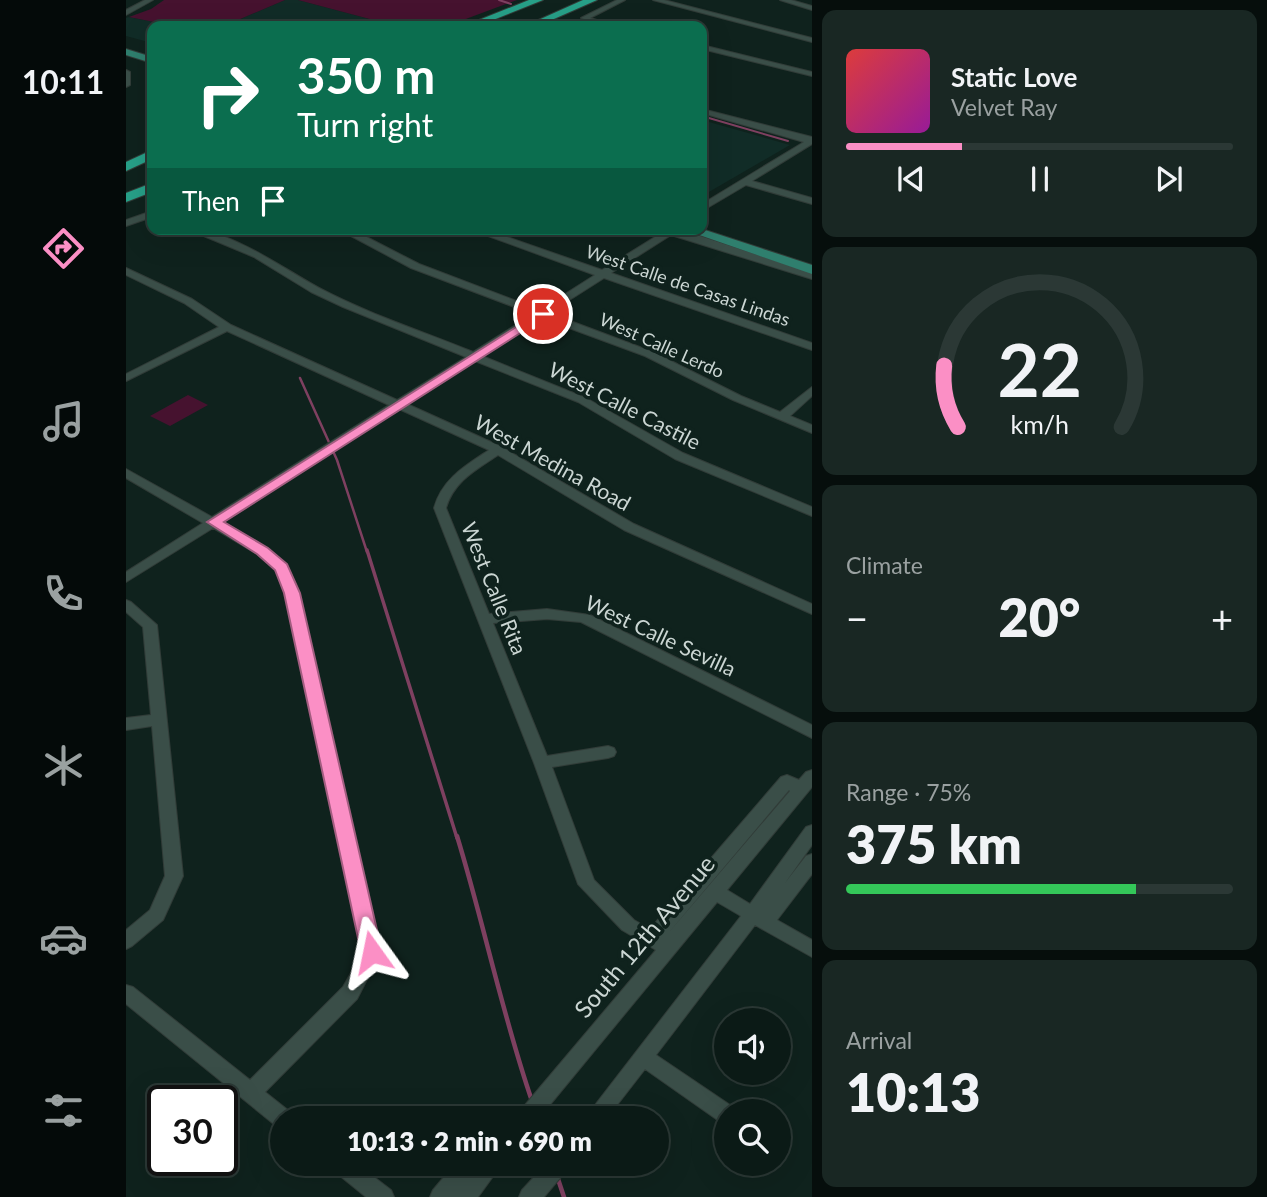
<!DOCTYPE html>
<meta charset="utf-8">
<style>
:root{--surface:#0b1a16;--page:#192723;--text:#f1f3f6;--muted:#9aa1a1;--line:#2b3835;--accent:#fb8fc5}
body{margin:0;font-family:Lato,sans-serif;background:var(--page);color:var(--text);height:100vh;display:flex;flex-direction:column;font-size:26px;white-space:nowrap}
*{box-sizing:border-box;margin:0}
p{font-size:23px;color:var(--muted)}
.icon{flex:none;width:38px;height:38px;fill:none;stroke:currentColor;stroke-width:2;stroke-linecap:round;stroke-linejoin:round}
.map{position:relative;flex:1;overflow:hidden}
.drawer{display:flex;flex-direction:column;gap:10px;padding:10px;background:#060e0c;width:455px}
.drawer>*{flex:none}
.hud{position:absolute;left:21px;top:21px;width:560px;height:214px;border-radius:14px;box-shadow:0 7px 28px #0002,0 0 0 2px var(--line);background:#0b6e4f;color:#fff;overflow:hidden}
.tools{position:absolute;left:588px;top:1008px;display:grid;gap:14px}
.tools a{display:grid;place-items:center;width:77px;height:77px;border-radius:50%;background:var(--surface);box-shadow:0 7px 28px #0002,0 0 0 2px var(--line);font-size:35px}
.speed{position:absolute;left:21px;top:1085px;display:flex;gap:14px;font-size:35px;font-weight:700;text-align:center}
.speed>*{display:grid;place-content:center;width:91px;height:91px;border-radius:50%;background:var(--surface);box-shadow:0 7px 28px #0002,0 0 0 2px var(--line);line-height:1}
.speed .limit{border:4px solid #111;border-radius:10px;background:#fff;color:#111}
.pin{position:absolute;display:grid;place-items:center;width:60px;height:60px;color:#fff;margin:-30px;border:4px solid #fff;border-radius:50%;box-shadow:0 2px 7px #0007}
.me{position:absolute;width:77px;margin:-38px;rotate:348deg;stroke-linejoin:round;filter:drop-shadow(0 0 5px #0008)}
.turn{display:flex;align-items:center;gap:24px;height:147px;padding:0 35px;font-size:32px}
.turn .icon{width:91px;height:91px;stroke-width:2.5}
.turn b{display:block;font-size:49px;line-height:60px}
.then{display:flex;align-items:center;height:66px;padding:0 35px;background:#0003;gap:14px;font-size:26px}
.big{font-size:52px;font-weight:800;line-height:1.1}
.drawer .widget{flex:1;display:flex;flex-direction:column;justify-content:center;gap:10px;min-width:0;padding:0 24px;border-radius:14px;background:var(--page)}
.drawer .dial{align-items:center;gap:0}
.dial svg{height:182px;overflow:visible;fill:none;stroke:var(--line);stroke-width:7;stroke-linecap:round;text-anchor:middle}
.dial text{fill:var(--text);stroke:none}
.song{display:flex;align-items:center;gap:21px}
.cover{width:84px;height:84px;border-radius:10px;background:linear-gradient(135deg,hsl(0 70% 55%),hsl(300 70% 35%))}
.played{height:7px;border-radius:4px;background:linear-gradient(90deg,var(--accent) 30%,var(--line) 30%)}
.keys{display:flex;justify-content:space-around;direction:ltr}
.heat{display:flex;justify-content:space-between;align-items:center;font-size:38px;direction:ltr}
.charge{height:10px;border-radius:5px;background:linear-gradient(90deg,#34c759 75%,var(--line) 0)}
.trip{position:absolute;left:144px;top:1106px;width:399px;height:70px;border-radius:35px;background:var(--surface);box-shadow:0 7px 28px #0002,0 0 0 2px var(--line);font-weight:800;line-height:70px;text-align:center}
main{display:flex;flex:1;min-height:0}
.tabs{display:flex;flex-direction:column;width:126px;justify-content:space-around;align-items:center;background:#040a09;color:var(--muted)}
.tabs .icon{width:49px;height:49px}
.tabs .on{color:var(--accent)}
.tabs b{font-size:32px;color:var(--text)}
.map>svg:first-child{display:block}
.built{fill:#112c27}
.green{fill:#46122f}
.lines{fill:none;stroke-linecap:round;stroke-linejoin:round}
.stream-far3{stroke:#7e4060;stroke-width:2}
.stream-far2{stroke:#7e4060;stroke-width:2.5}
.stream-far1{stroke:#7e4060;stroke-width:3.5}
.stream{stroke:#7e4060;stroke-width:4.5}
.minor-casing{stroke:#313c38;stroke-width:2}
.major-casing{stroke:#313c38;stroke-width:2}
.highway-casing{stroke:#313c38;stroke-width:2}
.minor{fill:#3a4e48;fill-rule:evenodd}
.major{fill:#2f7f6e;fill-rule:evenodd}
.highway{fill:#27a088;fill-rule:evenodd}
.route{fill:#fb8fc5;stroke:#a35d80;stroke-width:2}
.labels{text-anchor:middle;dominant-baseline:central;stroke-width:7;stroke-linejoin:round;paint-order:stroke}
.far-street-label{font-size:18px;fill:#cbd6d3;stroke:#0f221d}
.street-label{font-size:21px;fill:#cbd6d3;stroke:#0f221d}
.near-street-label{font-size:24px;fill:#cbd6d3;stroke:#0f221d}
</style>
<main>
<nav class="tabs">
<b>10:11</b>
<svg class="icon on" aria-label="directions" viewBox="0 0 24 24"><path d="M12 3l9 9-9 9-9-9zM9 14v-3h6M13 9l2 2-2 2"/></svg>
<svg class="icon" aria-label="music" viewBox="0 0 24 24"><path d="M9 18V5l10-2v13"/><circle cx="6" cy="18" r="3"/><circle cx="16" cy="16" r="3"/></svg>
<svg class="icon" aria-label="phone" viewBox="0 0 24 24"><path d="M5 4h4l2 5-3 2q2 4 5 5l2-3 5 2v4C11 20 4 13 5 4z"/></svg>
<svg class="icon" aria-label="climate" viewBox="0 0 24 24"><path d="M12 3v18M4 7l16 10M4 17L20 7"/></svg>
<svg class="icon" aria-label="car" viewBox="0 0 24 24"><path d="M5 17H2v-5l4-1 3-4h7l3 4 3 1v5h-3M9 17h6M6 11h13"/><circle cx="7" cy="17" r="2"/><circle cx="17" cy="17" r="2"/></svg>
<svg class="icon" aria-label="filters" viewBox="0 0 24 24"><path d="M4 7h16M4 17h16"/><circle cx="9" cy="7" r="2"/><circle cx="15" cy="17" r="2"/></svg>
</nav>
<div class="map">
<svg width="686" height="1197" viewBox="0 0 686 1197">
<rect width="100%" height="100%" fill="#0f221d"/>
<path class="built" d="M159,0H172L270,26H98Z
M3,17L48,26H26V43L0,36V18Z
M576,120L664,145L576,196Z"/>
<path class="green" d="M38,0H159L98,26H48L3,17L25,9Z
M172,0H391L321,26H270Z
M62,395L82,405L44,426L24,416Z"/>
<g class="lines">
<path class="stream-far3" d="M373,0L385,4
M443,26L450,22
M576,116L662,141"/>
<path class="stream-far2" d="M174,378L211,460L241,552"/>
<path class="stream-far1" d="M241,550L331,838"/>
<path class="stream" d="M331,836C358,924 376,1014 406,1101
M431,1176L438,1197"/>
<g class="minor-casing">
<path id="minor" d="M19,0H27L0,15V10Z
M491,0H499L464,18L491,26H481L455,18Z
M527,0H538L686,38V42Z
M654,0H665L686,6V10Z
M576,45L686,72V76L576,49Z
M0,70L4,72V85L0,87Z
M576,109L686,137V144L626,181L686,198V204L620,185L576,211V204L678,142L576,113Z
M26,211V217L0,226V220Z
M61,229C104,229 156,268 193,288C242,314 296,331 347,352L407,314L285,268L212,229H225L293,264L414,310L469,275L343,229H358L476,270L537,232L532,229H553L686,273V279L545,235L485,273L686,343V350L478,278L423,313L527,352L615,396L654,412L686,387V396L664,416L686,425V433L607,400L519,356L416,318L356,356L460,398L557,453L686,507V516L549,459L452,402L349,361L281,404L374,446L508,524L686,604V614L498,530L372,455C350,470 328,481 320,508L363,614L421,609L464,615L686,725V738L455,622L421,619L367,623L421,756L482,746L488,748L490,752L488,756L482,758L426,767L468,880L508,920L524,929L655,777L661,775L673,780L680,772L686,770V787L601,890L624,904L680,827L686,825V845L659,883L680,856L686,854V874L651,920L686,940V957L629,925L530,1055L607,1107L609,1111H600V1123L593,1121L519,1069L481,1118H459L615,916L591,902L413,1118H369L375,1107L382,1105L394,1111L530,950L496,930L452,884L408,763L308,508C316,479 339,466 363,450L273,409L96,523L141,548L161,565L173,593L255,952L231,999L139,1092L163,1111L166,1118H156V1127L149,1125L0,1004V985L7,987L124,1080L217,987L237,952L159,593L150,570L131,554L87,528L0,582V572L77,523L0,478V469L86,517L263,405L101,331L0,381V374L93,327L58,303L0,275V268L66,299L105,325L271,400L340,357L217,307L185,292L128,257ZM663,790L664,791L539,937Z
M0,600L5,602L31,625L57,876L37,920L6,946L0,949V930L24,910L39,876L26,726L0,730V718L25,715L17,627L0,612Z
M205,1164H231L265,1190L268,1197H240L208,1171Z
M329,1164H376L352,1197H304L307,1190Z
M420,1164H443L440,1171L418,1197H393L396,1190Z"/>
</g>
<g class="major-casing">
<path id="major" d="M0,49L26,57V63L0,55Z
M556,229H576L686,265V274Z"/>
</g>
<g class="highway-casing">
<path id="highway" d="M403,0H417L352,26H338Z
M457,0H471L412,26H399Z
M26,150V159L0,171V162Z
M26,183V192L0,202V193Z"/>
</g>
<use href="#minor" class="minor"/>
<use href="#major" class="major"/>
<use href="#highway" class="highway"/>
</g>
<path class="route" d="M417,310L421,311V316L98,522L142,548L161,564L174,593L256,952L253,958L246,961L238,958L235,952L158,593L149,570L131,554L81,522Z"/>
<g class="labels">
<g class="far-street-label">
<text transform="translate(562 285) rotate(19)">West Calle de Casas Lindas</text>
<text transform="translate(536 345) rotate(24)">West Calle Lerdo</text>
</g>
<g class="street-label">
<text transform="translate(499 405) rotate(27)">West Calle Castile</text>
<text transform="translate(427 462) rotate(29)">West Medina Road</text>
<text transform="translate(369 588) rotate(68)">West Calle Rita</text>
<text transform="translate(535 635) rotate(25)">West Calle Sevilla</text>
</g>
<g class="near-street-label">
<text transform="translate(518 936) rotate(-50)">South 12th Avenue</text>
</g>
</g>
</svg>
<div class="tools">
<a><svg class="icon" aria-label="sound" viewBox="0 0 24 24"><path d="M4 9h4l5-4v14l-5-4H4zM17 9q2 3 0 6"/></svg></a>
<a><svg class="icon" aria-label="search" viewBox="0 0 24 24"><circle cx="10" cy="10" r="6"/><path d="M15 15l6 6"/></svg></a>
</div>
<div class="speed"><div class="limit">30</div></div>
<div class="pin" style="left:417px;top:314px;background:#d93025"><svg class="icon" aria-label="arrive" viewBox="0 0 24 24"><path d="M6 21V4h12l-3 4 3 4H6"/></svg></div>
<svg class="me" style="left:246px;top:952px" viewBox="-20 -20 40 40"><path d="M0-17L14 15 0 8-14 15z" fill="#fb8fc5" stroke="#fff" stroke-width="4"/></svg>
<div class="trip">10:13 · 2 min · 690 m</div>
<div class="hud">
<div class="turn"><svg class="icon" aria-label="right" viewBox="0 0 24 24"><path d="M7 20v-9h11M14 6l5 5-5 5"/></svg><div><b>350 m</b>Turn right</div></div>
<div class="then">Then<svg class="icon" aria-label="arrive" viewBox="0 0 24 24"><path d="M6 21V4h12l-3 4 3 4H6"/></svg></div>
</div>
</div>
<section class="drawer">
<div class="widget">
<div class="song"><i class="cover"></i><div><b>Static Love</b><p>Velvet Ray</p></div></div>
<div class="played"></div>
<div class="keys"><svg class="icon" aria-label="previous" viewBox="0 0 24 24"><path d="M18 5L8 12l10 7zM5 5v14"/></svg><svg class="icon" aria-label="pause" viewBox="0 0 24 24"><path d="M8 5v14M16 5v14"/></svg><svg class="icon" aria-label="next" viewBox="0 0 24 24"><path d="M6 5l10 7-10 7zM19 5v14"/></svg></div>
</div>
<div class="widget dial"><svg viewBox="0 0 100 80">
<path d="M14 69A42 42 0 1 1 86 69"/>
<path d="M14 69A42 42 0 0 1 8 42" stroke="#fb8fc5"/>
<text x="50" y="56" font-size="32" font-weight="700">22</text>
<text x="50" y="72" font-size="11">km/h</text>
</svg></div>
<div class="widget"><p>Climate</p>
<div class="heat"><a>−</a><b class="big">20°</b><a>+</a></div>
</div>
<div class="widget"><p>Range · 75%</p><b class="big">375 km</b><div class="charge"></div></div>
<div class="widget"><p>Arrival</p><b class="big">10:13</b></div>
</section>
</main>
